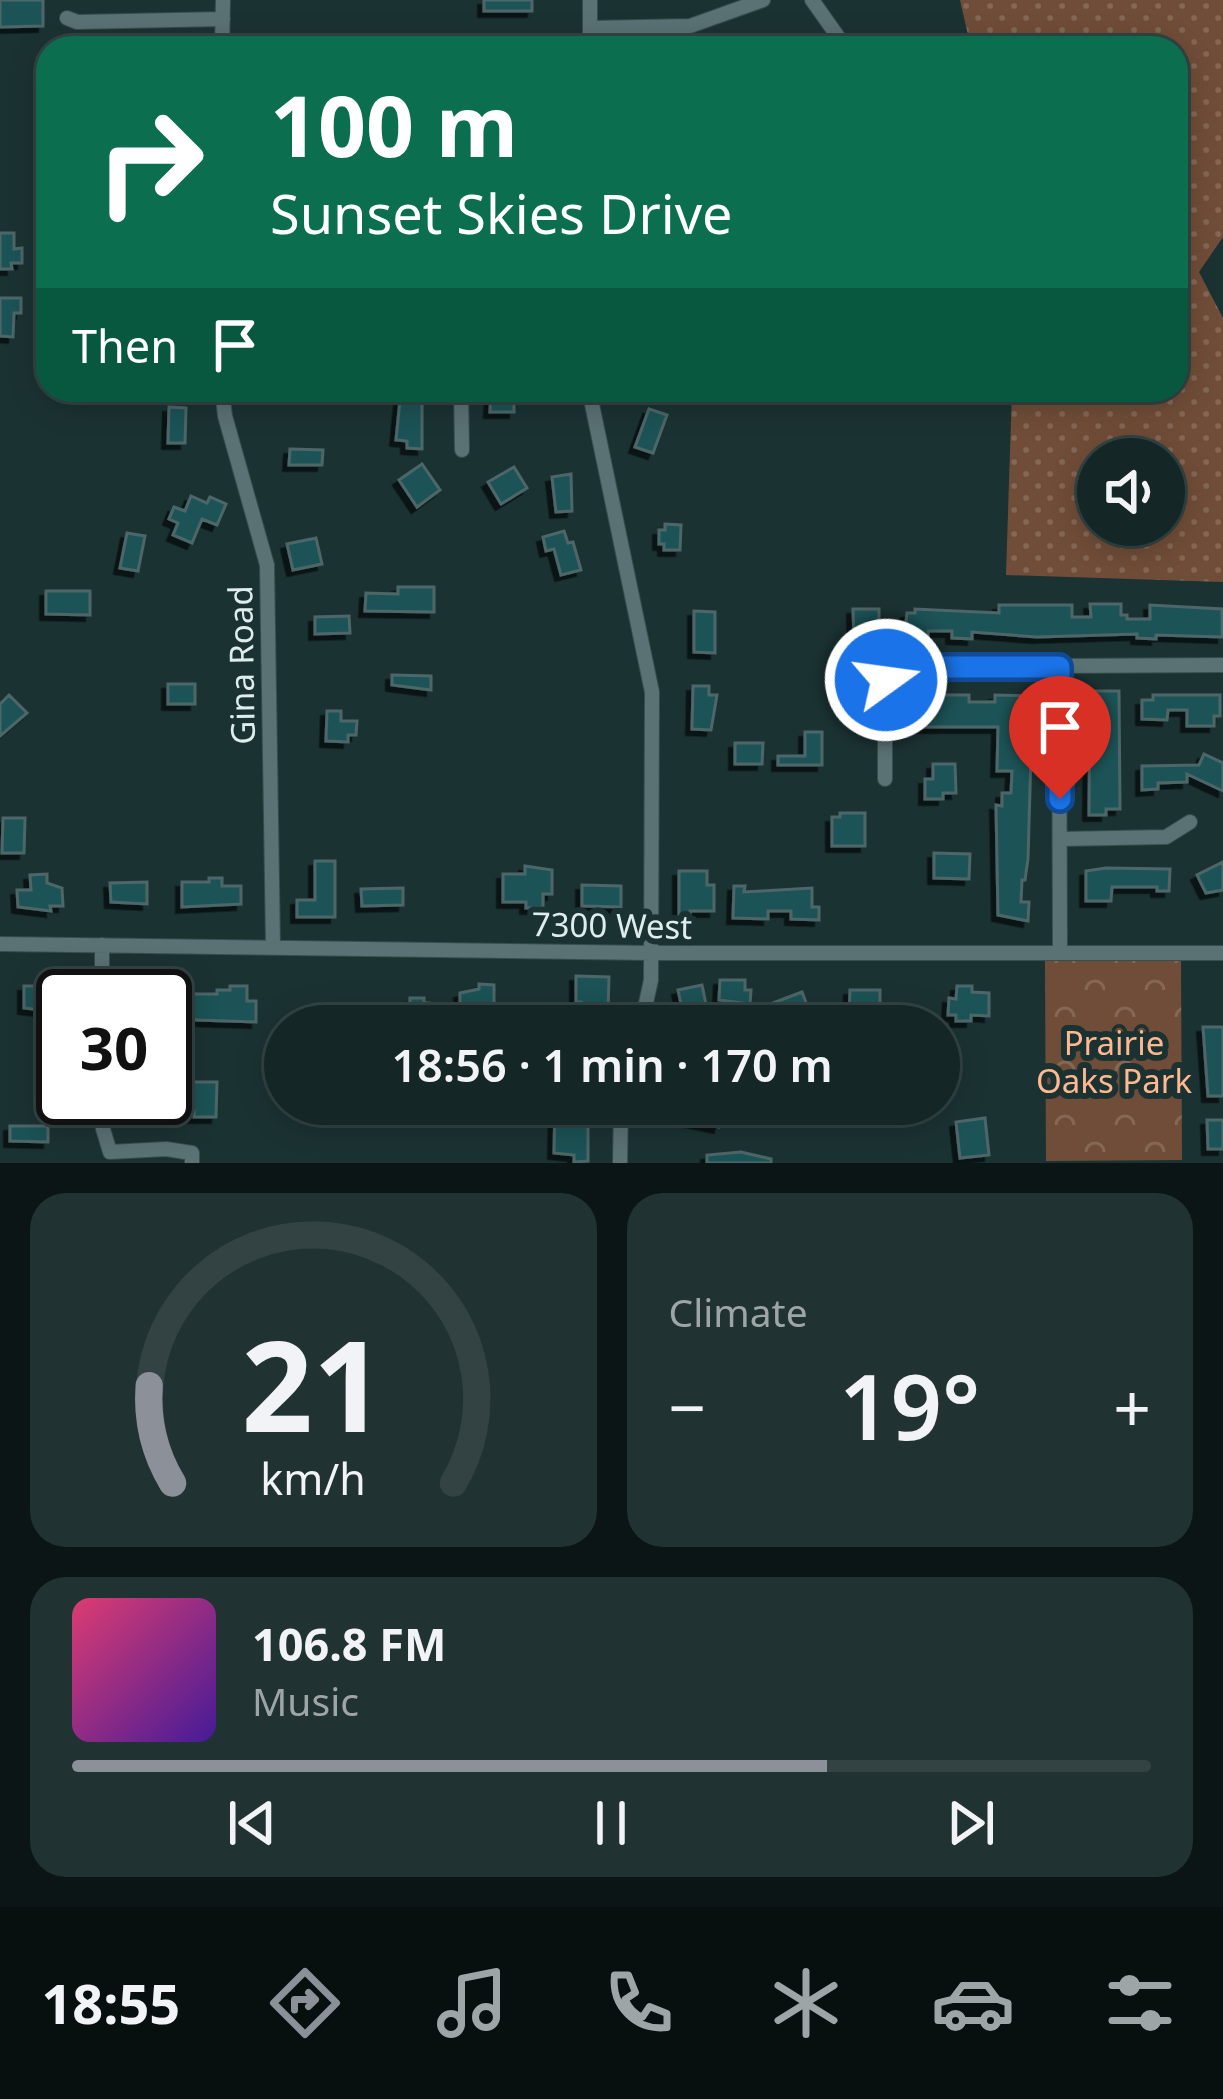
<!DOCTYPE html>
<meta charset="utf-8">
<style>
:root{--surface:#142626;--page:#213232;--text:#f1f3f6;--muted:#9da5a7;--line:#334343;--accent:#8c9099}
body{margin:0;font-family:"Noto Sans",sans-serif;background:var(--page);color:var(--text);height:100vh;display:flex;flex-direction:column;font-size:45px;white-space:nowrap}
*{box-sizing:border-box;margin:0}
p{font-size:39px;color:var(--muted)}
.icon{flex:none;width:66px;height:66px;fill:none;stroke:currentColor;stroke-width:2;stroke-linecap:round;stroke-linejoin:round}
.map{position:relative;height:1163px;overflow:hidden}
.sheet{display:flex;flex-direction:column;gap:30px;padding:30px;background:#0b1515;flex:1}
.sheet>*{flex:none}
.banner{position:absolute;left:36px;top:36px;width:1152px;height:366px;border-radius:36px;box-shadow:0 6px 30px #0003,0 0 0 3px var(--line);background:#0b6e4f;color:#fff;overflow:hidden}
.tools{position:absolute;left:1077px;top:438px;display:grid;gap:24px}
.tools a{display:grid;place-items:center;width:108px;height:108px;border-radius:50%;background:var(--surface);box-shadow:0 6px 30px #0003,0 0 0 3px var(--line);font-size:60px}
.speed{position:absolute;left:36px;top:969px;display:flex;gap:24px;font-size:60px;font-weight:700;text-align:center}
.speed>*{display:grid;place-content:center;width:156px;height:156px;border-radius:50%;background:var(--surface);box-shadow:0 6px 30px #0003,0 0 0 3px var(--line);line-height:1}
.speed .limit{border:6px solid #111;border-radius:18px;background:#fff;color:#111}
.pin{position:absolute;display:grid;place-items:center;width:102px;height:102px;color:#fff;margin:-123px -51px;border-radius:50% 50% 50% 0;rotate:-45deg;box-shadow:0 0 12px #0007}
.pin .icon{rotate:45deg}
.me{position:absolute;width:132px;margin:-66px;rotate:76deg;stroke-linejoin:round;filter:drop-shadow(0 0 9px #0008)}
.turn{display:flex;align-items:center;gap:42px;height:252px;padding:0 36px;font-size:54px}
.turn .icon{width:156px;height:156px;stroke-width:2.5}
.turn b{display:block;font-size:84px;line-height:102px}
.then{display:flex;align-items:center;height:114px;padding:0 36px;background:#0003;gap:24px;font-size:45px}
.big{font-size:90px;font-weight:600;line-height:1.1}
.sheet .tile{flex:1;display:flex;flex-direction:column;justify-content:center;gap:18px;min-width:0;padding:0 42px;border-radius:36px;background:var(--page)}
.sheet .dial{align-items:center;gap:0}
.dial svg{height:312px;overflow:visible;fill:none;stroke:var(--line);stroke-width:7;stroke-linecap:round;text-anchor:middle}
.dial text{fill:var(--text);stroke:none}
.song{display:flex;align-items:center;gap:36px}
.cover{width:144px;height:144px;border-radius:18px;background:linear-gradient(135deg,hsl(340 70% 55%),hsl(260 70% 35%))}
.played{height:12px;border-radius:6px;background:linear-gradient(90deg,var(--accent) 70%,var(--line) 70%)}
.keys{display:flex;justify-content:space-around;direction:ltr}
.heat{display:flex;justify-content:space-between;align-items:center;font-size:66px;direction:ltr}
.sheet .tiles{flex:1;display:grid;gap:30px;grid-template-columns:1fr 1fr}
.tile:last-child{grid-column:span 2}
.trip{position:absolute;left:264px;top:1005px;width:696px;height:120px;border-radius:60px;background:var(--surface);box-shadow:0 6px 30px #0003,0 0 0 3px var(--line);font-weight:600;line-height:120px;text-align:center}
.dock{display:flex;height:192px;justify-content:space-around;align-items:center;background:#080f0f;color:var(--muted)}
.dock .icon{width:84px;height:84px}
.dock .on{color:var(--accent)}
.dock b{font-size:54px;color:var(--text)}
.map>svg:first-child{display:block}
.grass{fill:url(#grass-dots);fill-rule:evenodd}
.park{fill:url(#park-crowns)}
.building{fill:#1e5357;stroke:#4e6668;stroke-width:3;filter:url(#shadow)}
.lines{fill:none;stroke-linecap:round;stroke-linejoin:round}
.minor-casing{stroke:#384d4d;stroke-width:16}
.minor{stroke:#5a7274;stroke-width:14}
.route-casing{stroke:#114b97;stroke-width:30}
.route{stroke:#1a73e8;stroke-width:21}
.labels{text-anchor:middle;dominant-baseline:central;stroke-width:12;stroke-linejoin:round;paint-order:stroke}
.street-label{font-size:33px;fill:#dfeded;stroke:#1b3233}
.park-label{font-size:33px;fill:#ffb88f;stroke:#1b3233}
</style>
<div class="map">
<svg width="1223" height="1163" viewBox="0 0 1223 1163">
<defs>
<pattern id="grass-dots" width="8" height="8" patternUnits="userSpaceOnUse" patternTransform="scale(3)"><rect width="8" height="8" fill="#704d38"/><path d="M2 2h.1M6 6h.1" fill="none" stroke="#846755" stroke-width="1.8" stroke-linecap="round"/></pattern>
<pattern id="park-crowns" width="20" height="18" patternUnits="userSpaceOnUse" patternTransform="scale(3)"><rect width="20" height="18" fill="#704d38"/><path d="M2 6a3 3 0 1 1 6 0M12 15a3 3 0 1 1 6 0" fill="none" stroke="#846755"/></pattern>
<filter id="shadow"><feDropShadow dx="-5.5" dy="5.5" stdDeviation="0" flood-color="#0009"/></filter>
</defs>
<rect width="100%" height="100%" fill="#1b3233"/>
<path class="grass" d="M960,0H1223V237L1199,272L1223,318V582L1006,575L1012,390H1176V48H971ZM1098,459H1164V525H1098Z"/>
<path class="park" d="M1045,961H1181L1182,1160L1046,1161Z"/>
<path class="building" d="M0,0H43V26L0,27Z
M484,0H532V11H484Z
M0,233H14V249L22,248V263H11L12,269H0Z
M0,298H21V313H14L13,337L0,336Z
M401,390H422V449L407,448V441L396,440Z
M491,390H521L520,402H514V412H490Z
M169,407L186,408L185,443H168Z
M649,409L667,415L653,453L635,447Z
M290,449L323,450L322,465H289Z
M422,464L440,490L417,507L399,480Z
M514,467L527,488L501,504L488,482Z
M571,474L572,511L556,512L552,477Z
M191,496L207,503L210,497L226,504L217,525L202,519L192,543L173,535L178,523L169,519L174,507L185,511Z
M665,524L681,525L680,550H664V544H659V530H665Z
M564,531L568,543L573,542L581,570L561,575L554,549L546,551L543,537Z
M127,533L145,536L138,571L120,568Z
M316,538L322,564L293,570L287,544Z
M398,587H434V612L365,611L366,593L398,594Z
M46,591H90V615L46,614Z
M1090,604H1121V615H1127V619H1150V605L1222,609V637L1156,635V639L1137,638V634L1037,637L972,632V639L952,638V631H928V638L872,642V639H854L853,609H879V623L906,622L907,613H915V609L999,613V605H1072V617H1091Z
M694,611L715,612V653L694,652Z
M349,616L350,633L315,634V617Z
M392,675L431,676V690L392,685Z
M168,684H195V704H168Z
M693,686H709V695H717L711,730L692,729Z
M1090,691H1119L1120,809H1106V815H1089Z
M9,695L27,713L0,736V704Z
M932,695H969V702H995V695L1034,696L1033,714H1021L1020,745L1028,746L1031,753L1028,859L1025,880H1022L1021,902H1029L1028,921L998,915L996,805L1002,806V793H1011L1012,771H997L998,727H915V715H909V699L932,698Z
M1153,695H1220V716H1214V726H1187V710H1168L1167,720L1142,719V700H1153Z
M327,711H341V721H357L356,735H348V742L326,741Z
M805,732H822V765H778V756H805Z
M735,743H763L762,764H735Z
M1204,754L1223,763V791L1187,774V782L1158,783V789L1142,790V766L1199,765Z
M933,764H955L956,793H943V799H925V779H933Z
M840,813H865V846H832V817H840Z
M3,818H25L24,853H2Z
M934,853L970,854L969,879L934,878Z
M315,861H335V917H297V900H315Z
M1223,862V890L1206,893L1197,875Z
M525,866L552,870V894H543V908H526V902H503V874H525Z
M1106,868L1170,869L1169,891H1157V887H1112L1111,901H1086V871Z
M679,871H707V885H714V911H690V918H679Z
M47,874V883L62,888L63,906H50L51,911L18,907L17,890H31L30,875Z
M209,878H222V886H241V904L182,907V882H209Z
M147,882V904L111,902L110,883Z
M582,885L621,886V907L582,906Z
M734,886H745L744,892L812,888V907H819V920L791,919V911H768V919L733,918Z
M403,888V905L362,906L361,889Z
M576,976L609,977L608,1011H581V1002H576Z
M720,980H745V990H751L750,1004L719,1000Z
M43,981H59L63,1008H57V1012L24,1008V986H43Z
M479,984L494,985V1018H488V1026H466V1019L460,1018V993L479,989Z
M702,985L708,1014L678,1020L675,1005L681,1004L678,990Z
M230,986H247V1001H256V1022L165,1019V987H192V994H217V990H230Z
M957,986H972V992L989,993V1016L971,1015V1021H956V1015H948L949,998L956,999Z
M850,990H880V1023H866V1016H849Z
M802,992L813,1021L805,1026H781L773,1003Z
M410,998H424V1003H429V1023H402V1004H410Z
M1203,1027H1223V1096H1208Z
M183,1082H217L216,1117H194V1111H165V1120H131V1098H165V1084Z
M555,1104H588V1161L574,1162V1155L554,1153Z
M689,1104H724L719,1127L686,1120Z
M985,1118L989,1155L960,1158L956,1122Z
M1207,1120H1223V1149H1208Z
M10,1126H48V1142L10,1141Z
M741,1152L771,1159V1163H707V1155Z"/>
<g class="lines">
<g class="minor-casing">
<path id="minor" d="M812,0L846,48
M67,18L77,22L223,19
M590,28L690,26L763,0
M222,48L223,0
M590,48V0
M222,390L225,416L267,565L273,945
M461,390L462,450
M589,390L652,692L651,980L641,1026
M1059,667L1060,952
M885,779V689L888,674L899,667L1223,665
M1061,839L1166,837L1190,822
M0,944L651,953H1223
M102,945V996
M103,1098V1129L110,1152L166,1149L192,1153V1163
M620,1163L621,1104"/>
</g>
<use href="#minor" class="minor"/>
</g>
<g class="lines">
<g class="route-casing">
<path id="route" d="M886,680L888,674L899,667H1059L1060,799"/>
</g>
<use href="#route" class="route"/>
</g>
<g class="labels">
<g class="street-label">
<text transform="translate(241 665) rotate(-91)">Gina Road</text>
<text transform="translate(612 925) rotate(1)">7300 West</text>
</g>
<g class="park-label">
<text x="1114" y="1042">Prairie<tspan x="1114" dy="38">Oaks Park</tspan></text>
</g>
</g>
</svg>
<div class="tools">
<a><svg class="icon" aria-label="sound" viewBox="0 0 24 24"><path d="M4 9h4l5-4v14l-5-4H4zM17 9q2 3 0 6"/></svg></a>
</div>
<div class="speed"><div class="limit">30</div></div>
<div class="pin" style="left:1060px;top:799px;background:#d93025"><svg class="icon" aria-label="arrive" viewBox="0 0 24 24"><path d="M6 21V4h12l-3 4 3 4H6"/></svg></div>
<svg class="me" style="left:886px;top:680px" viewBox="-20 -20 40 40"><circle r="17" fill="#1a73e8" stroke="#fff" stroke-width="3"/><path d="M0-11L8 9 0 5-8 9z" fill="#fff"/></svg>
<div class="trip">18:56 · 1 min · 170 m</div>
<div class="banner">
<div class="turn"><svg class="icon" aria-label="right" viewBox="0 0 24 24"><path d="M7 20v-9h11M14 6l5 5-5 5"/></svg><div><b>100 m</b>Sunset Skies Drive</div></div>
<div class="then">Then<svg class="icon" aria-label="arrive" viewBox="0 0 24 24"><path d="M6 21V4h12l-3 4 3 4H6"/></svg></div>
</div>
</div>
<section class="sheet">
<div class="tiles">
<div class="tile dial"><svg viewBox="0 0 100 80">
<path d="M14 69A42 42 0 1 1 86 69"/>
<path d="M14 69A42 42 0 0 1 8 44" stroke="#8c9099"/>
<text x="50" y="56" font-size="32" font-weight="700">21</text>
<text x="50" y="72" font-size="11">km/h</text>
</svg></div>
<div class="tile"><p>Climate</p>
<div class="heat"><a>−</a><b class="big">19°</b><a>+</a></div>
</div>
<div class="tile">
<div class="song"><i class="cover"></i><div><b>106.8 FM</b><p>Music</p></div></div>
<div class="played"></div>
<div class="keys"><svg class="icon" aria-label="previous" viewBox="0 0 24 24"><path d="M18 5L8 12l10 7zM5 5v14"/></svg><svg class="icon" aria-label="pause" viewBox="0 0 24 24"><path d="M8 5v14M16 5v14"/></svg><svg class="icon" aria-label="next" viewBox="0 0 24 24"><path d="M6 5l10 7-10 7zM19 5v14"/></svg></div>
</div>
</div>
</section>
<nav class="dock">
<b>18:55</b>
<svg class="icon on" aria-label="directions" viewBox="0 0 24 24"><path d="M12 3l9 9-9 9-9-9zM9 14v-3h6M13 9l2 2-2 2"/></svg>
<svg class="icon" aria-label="music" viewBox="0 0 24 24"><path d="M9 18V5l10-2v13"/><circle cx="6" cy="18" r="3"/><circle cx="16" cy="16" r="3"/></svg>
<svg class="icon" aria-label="phone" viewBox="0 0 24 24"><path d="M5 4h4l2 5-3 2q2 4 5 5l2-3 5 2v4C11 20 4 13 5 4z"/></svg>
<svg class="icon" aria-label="climate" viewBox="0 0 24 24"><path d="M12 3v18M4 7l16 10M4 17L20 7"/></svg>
<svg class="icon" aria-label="car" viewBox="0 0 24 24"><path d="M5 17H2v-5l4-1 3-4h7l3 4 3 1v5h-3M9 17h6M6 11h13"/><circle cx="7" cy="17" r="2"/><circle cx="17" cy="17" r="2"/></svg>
<svg class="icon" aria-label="filters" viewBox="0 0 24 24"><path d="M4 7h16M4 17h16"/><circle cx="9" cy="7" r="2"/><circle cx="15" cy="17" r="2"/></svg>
</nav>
